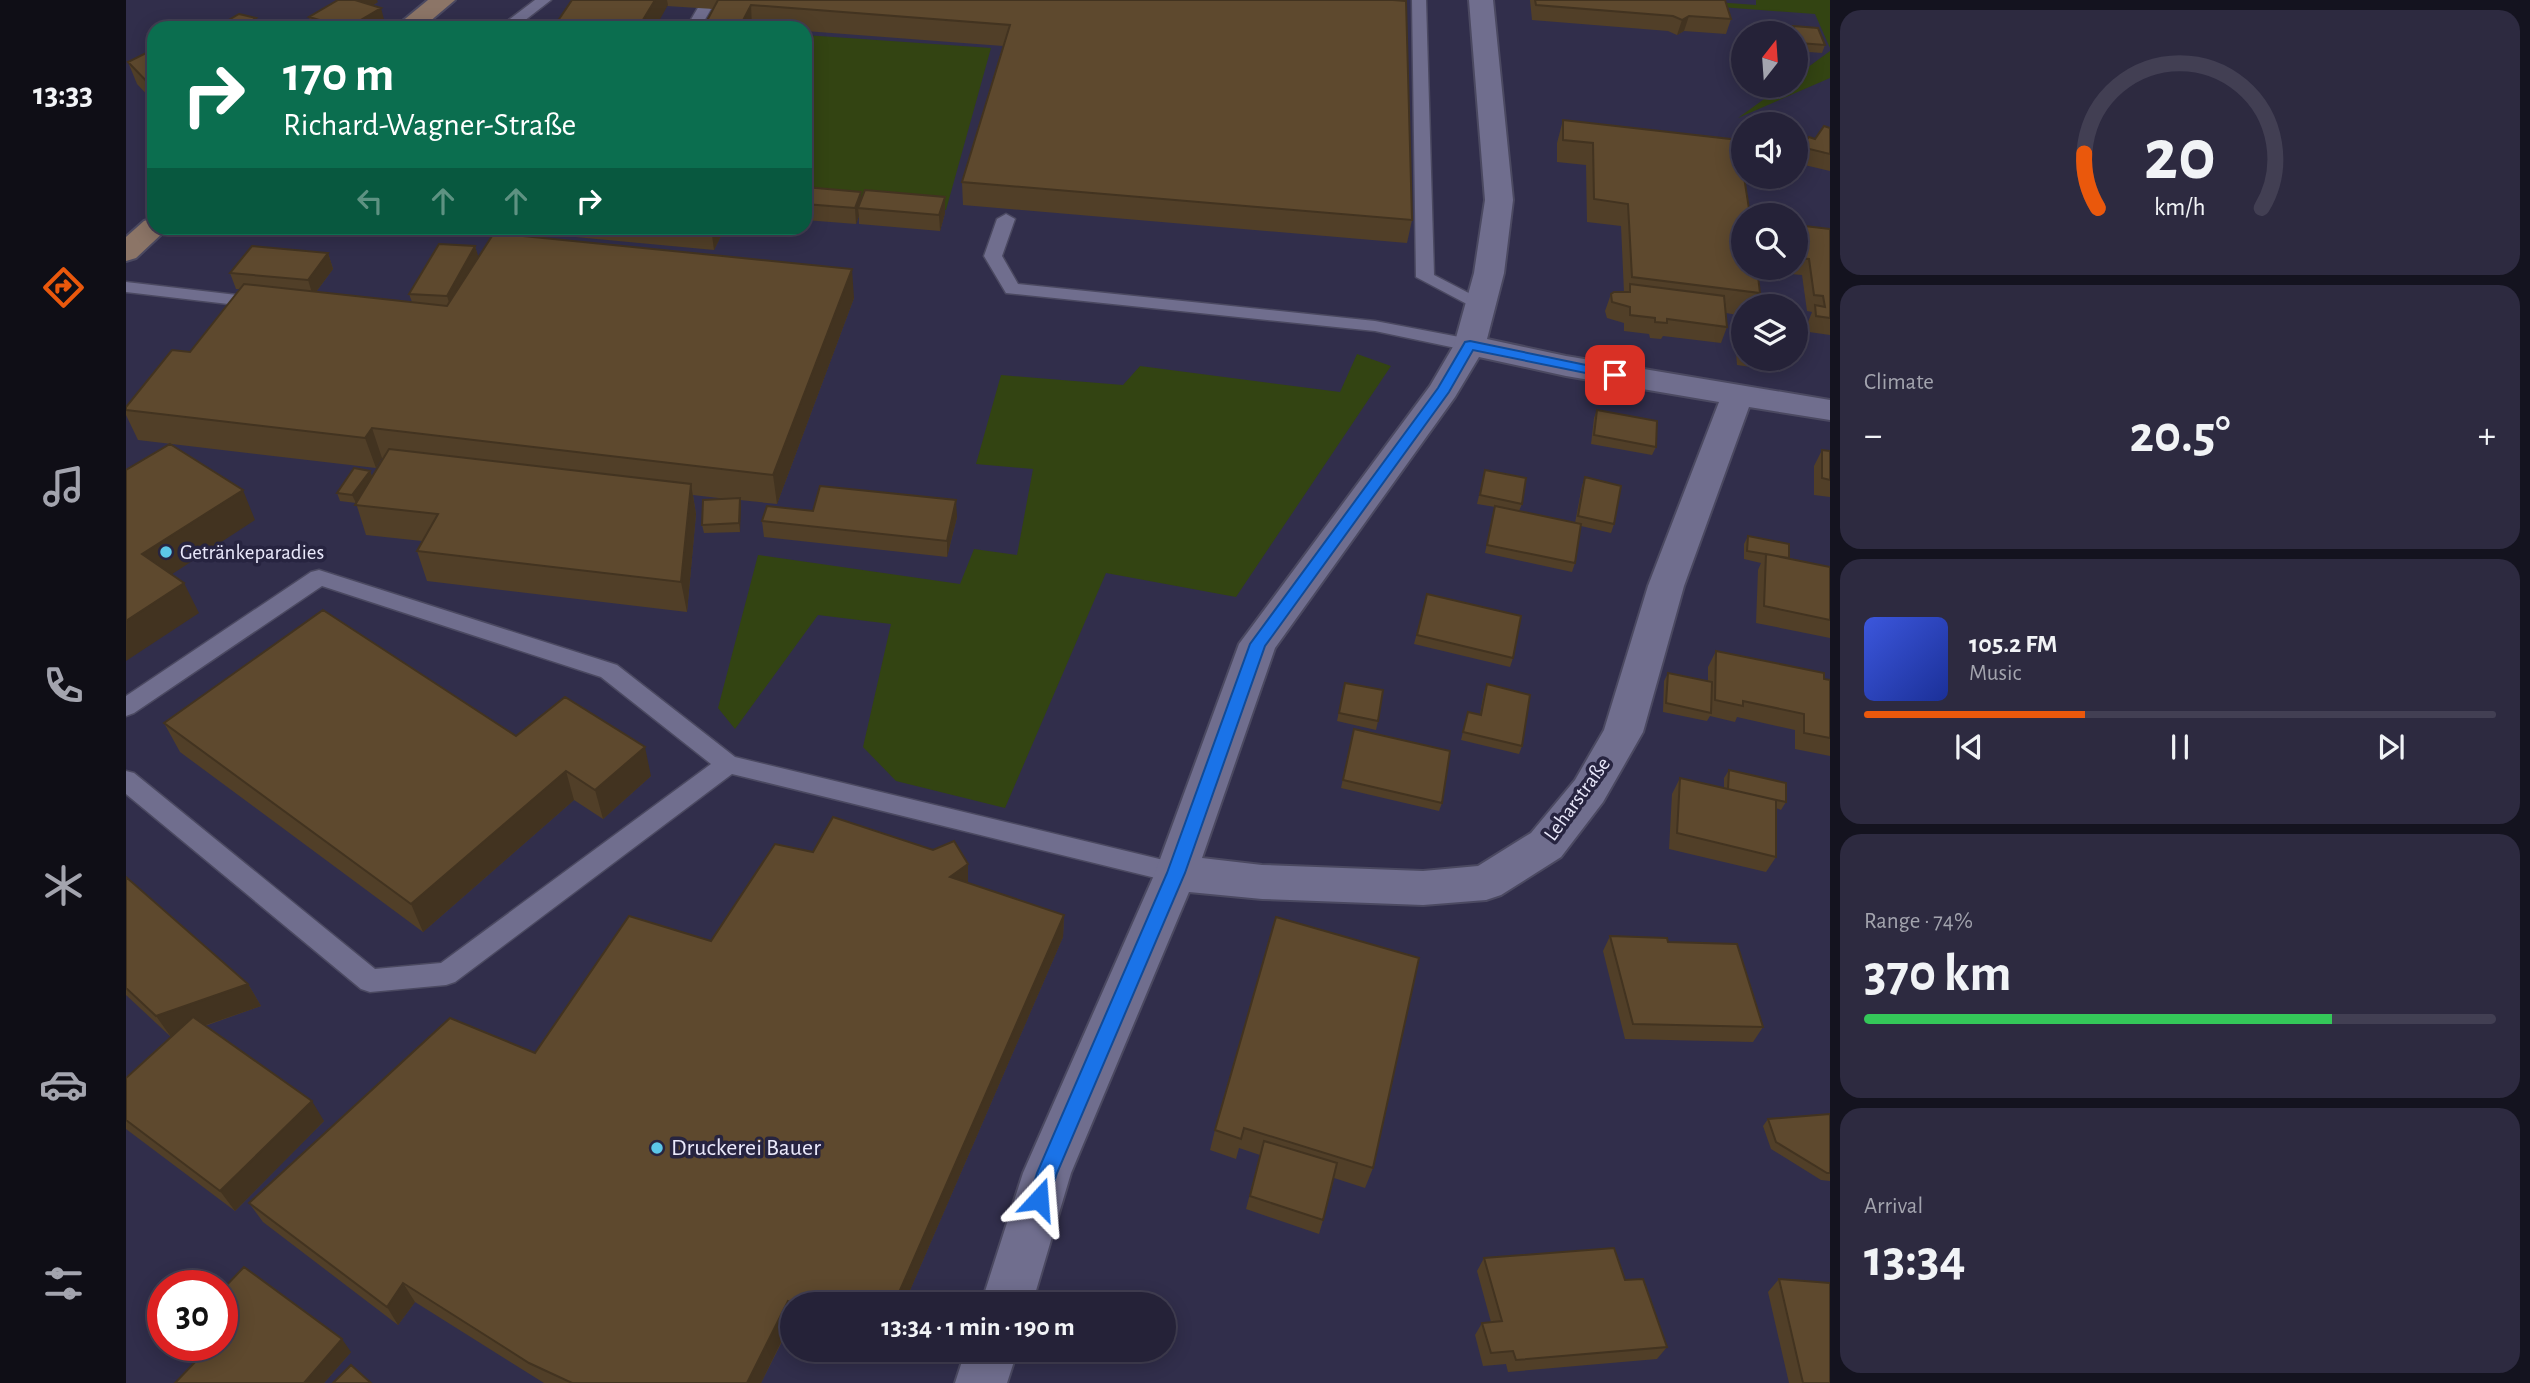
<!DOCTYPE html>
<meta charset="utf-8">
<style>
:root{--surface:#252238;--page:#2d2a40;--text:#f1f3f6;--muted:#a3a4ae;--line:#423f53;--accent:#ea580c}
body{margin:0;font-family:"Alegreya Sans",sans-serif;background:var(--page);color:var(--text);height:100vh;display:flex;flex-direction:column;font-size:26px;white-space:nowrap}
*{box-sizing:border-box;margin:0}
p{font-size:23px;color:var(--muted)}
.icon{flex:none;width:38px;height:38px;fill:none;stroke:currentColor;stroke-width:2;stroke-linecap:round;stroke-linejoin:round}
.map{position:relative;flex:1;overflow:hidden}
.sheet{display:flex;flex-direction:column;gap:10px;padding:10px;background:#14131f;width:700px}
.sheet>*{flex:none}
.banner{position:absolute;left:21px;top:21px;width:665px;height:214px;border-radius:21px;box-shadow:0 4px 18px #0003,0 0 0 2px var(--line);background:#0b6e4f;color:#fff;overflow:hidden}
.needle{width:46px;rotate:17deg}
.tools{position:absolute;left:1605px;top:21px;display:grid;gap:14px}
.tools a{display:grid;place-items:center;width:77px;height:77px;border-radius:50%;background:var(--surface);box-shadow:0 4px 18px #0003,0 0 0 2px var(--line);font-size:35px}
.speed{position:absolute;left:21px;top:1270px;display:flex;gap:14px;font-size:35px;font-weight:700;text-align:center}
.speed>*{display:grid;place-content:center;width:91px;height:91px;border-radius:50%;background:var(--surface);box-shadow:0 4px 18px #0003,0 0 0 2px var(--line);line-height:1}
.speed .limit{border:10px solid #d22;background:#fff;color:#111}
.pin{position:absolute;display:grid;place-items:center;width:60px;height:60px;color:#fff;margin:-30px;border-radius:14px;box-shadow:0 4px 10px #0006}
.me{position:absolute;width:77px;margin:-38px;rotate:19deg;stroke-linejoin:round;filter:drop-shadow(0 0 5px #0008)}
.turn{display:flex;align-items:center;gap:24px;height:147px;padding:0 21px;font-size:32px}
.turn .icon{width:91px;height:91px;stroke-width:2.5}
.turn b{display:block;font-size:49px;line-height:60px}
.lanes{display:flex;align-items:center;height:66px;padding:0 21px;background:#0003;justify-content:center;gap:35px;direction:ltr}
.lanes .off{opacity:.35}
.big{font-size:52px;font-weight:700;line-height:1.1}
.sheet .widget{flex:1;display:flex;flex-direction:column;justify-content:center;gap:10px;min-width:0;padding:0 24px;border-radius:21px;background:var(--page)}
.sheet .dial{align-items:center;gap:0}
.dial svg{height:182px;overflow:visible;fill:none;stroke:var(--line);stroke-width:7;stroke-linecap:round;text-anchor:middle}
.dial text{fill:var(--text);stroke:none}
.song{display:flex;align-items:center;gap:21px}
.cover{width:84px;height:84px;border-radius:10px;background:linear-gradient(135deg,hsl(230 70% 55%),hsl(230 70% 35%))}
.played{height:7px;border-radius:4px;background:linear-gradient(90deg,var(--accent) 35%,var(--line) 35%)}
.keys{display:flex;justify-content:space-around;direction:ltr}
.heat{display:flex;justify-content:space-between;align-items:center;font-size:38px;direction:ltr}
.charge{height:10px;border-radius:5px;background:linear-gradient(90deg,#34c759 74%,var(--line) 0)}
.trip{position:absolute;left:654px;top:1292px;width:396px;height:70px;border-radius:35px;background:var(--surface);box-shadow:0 4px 18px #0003,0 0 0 2px var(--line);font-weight:700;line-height:70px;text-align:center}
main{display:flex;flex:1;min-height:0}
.dock{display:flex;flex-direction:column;width:126px;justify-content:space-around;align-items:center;background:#0f0e16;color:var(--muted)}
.dock .icon{width:49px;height:49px}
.dock .active{color:var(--accent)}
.dock b{font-size:32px;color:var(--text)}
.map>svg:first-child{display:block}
.green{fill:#334412}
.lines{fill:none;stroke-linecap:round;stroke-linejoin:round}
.service-casing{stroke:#4b4961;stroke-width:3}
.minor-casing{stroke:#4b4961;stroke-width:4}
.secondary-casing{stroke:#4b4961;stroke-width:4}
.service{fill:#706e8e;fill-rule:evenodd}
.minor{fill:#706e8e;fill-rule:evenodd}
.secondary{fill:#8c7567;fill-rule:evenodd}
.wall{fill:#513f28}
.shaded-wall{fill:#423320}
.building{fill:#5e492e;stroke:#423320;stroke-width:2}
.route{fill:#1a73e8;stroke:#114b97;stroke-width:2}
.poi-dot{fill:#5cc7e8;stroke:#272440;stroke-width:2.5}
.labels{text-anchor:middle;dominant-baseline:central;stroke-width:7;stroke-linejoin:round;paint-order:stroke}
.poi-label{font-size:21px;fill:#eae9fb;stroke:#272440;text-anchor:start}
.street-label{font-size:21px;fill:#eae9fb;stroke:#272440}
.near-poi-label{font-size:24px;fill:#eae9fb;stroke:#272440;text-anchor:start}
</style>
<main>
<nav class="dock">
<b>13:33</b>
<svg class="icon active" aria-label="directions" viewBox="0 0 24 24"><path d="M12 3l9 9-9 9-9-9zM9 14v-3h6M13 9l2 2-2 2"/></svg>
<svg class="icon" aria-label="music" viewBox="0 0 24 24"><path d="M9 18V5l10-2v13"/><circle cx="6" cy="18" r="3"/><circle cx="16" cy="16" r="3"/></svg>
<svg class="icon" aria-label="phone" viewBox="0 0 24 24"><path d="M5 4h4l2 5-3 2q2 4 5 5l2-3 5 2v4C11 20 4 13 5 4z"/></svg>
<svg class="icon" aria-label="climate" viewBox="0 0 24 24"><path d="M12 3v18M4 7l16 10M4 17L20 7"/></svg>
<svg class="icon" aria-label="car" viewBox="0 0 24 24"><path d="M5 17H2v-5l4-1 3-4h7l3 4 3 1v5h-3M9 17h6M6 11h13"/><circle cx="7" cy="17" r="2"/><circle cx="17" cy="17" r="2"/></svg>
<svg class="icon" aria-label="filters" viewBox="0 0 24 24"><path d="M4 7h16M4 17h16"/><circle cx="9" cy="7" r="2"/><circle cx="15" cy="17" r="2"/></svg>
</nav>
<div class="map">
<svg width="1704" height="1383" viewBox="0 0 1704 1383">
<rect width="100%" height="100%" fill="#312e4b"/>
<path class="green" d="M1502,0H1562L1630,5V0H1704V48L1689,14Z
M679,35L865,48L820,210L679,199Z
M1704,51V78L1612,118L1656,86H1670V76Z
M1231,354L1265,366L1110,597L980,573L879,808L770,781L737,747L765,624L692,615L609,729L592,708L632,555L834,584L848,549L891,555L907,469L850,464L875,375L997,385L1014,366L1214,392Z"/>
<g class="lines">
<g class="service-casing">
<path id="service" d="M409,0H425L389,28H372Z
M1286,0H1300L1308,275L1360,302L1363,306L1354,311L1290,277Z
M578,5L585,9L574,28H560L573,6Z
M880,214L889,219L876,256L892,284L1249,321L1344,339L1353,345L1344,351L1249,331L880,293L858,256L871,219Z
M0,282L136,298L145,303L136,308L0,292Z
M193,570L491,665L609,757L1050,863L1059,866L1062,873L1059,880L1050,883L606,774L329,982L320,985L244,992L235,989L0,794V771L8,773L249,969L315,963L585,764L475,677L196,586L8,713L0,716V696L185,572Z"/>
</g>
<g class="minor-casing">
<path id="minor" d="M1343,0H1367L1387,200L1378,273L1361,339L1440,356L1704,400V420L1623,407L1558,586L1517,732L1477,802L1435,857L1375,895L1360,900L1297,905L1136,899L1063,892L945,1173L906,1304H855L897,1173L1029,873L1113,644L1304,386L1328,345L1348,273L1359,200ZM1353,357L1440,376L1593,402L1522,586L1478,730L1449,780L1405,833L1352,866L1297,871L1136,865L1076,858L1149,648L1329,397Z
M840,1349H892L881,1383H829Z"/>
</g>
<g class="secondary-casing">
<path id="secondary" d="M302,0H329L296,28H268Z
M28,218V228H42L10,258L0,261V237L18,221Z"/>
</g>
<use href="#service" class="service"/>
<use href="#minor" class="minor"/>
<use href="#secondary" class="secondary"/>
</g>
<path class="wall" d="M446,0H1267L1286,220L1281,243L837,205L836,182L877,46L679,31V28H645L627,27L626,28H577L588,9Z
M1404,0H1599L1605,19L1600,34L1558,31L1551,35L1542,31L1406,20Z
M252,2L247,5L259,23L251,28H186L183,17Z
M1667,26L1699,45L1696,53L1670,51V33H1664Z
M28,49V102L11,84L2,62Z
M1437,120L1613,140L1634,293L1629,306H1617V316L1600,313L1601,327L1595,343L1537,336L1535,339L1524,338L1523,334L1498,331V323L1481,318L1479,311L1485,294L1498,292L1495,226L1461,222L1460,165L1431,162V143Z
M1704,128V171L1670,163L1675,147Z
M679,187L735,192V200L819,213L814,231L733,224V216L730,224L679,220Z
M1670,225L1704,229V335L1683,332L1682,322L1686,312L1681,311L1676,275L1665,274L1664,268H1670Z
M395,228H599L588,250L396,232Z
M349,246L352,257L728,298L651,504L614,500V532L578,533L576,525L601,499L567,495L570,514L561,612L301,581L291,551L296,541L240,535L230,503L214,501L211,493L244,471L246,477L258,458H256L250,468L12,440L0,415V407L64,352L114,289H110L104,273L202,253L207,269L190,292L286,302L283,294Z
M1612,330L1617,331V359H1650V361L1646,370L1611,365L1609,339Z
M1471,410L1530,447L1526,455L1465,444L1468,418Z
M1696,450L1704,451V497L1688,495V466Z
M1359,470L1396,504L1393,511L1449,523L1456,486L1459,477L1488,524L1485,533L1455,526L1449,563L1446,572L1359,553L1369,507L1351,504Z
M687,511L831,517L821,557L638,537L636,521Z
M1622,536L1663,558L1704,567V638L1630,623L1632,570L1635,563L1618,559V544Z
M1301,594L1387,658L1384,667L1288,644Z
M1590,651L1704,680V756L1669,749V730L1611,717L1609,722L1584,716L1581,721L1537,712L1538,681L1542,673L1582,682V667Z
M1219,683L1252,721L1250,730L1211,721Z
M1361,684L1396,746L1393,754L1335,740L1342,712L1354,714L1358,692Z
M38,723L390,736L525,776L477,819L448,800L297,932L54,752Z
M1228,729L1316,803L1313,811L1215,788Z
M1603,770L1660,802L1655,810L1650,808V857L1640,872L1543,849L1546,794L1554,778L1598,788V778Z
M687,852L842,864V883L938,915L937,937L778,1304H667V1320L635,1383H418L289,1302L272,1325L137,1222L123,1203L409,1053L585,941Z
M0,877L122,984L135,1006L79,1026L198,1121L109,1211L0,1129V1078L45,1037L0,995Z
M1150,917L1247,1168L1239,1188L1208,1178L1197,1220L1193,1234L1120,1209L1134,1155L1113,1148L1110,1159L1084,1150L1089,1130Z
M1484,936L1542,942L1637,1027L1627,1042L1499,1039L1477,951Z
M1704,1114V1181L1695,1180L1645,1149L1637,1126L1642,1119Z
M1358,1258L1499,1280L1541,1347L1531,1359L1382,1372L1380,1364L1357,1366L1349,1335L1356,1323L1365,1322L1351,1271Z
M1653,1279L1704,1383H1663L1642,1292Z
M47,1346L225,1352L198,1383H49L67,1364L57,1356Z"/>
<path class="shaded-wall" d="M228,0H251L252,2L232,15Z
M529,0H541L542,5L529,28H512Z
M625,5L626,28H613Z
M255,8L259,23L251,28H221Z
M1563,16L1558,31L1551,35L1556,20Z
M130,18L134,28H114Z
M735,192L736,208H732L733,216L730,224L729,208Z
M819,197V213L814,231L813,215Z
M585,228H599L588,250Z
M349,246L354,262L326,312L321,296Z
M202,253L207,269L187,296L182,280Z
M726,269L728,298L651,504L647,475Z
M246,428L256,458L250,468L239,438Z
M244,471L247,479L230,503L226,495Z
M565,484L570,514L561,612L555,582Z
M117,490L129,520L31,584L16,554Z
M614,498L615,506L614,532L613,523Z
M830,500L831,517L821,557V541Z
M58,583L73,613L0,661V621Z
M519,747L525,776L477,819L469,790Z
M440,771L448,800L297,932L285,904Z
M842,864V886L824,877Z
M938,915L937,937L778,1304H768Z
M122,984L135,1006L45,1037L30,1016Z
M186,1101L198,1121L109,1211L94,1191Z
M277,1283L289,1302L272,1325L261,1307Z
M662,1301L666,1320L635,1383H621Z
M216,1339L225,1352L198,1383H178Z"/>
<path class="building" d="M212,0H229L255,8L221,28L183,17Z
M446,0H529L512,28H427Z
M592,0H1267L1280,1L1286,220L836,182L884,25L625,5L613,28H577Z
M1409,0H1599L1605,19L1563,16L1556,20L1547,16L1410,5Z
M113,14L130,18L114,28H67L80,21L94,25Z
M132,23L152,28H124Z
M1667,26L1692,28L1699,45L1673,43Z
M28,49V89L2,62Z
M1437,120L1613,140L1617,166V177H1618L1624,215H1617V268H1631L1634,293L1506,277L1502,204L1468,199L1467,143L1437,140Z
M1698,126L1704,128V154L1675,147L1683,137L1689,139Z
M679,187L735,192L729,208L679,204Z
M739,190L819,197L813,215L732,208Z
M1670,225L1704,229V318L1690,316L1689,305L1699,307L1697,296L1688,295L1683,259L1671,258L1670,250L1678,251L1677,241L1670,240Z
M368,233L726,269L647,475L246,428L239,438L0,410V407L46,350L64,352L118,284L321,306Z
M313,244L349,246L321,296L283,294Z
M126,246L202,253L182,280L104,273Z
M1504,284L1598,296L1601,327L1541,319V323L1529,322V318L1504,315V307L1486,302L1485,294L1488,292H1504Z
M1612,330L1617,331V357L1614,356Z
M1632,359H1650V361Z
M1471,410L1531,421L1530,447L1468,435Z
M44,444L117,490L16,554L58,583L0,621V470Z
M263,449L565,484L555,582L291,551L312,514L229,505Z
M1696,450L1704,451V480L1696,478Z
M228,468L244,471L226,495L211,493Z
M1359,470L1400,478L1396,504L1354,495Z
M1459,477L1495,486L1488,524L1452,516Z
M694,486L830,500L821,541L636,521L641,506L687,511Z
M614,498L613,523L576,525L577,500Z
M1369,506L1455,524L1449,563L1361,545Z
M1622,536L1663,544V558L1621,551Z
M1640,554L1704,567V620L1638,606Z
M1301,594L1395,616L1387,658L1291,635Z
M197,610L390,736L439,697L519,747L469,790L440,771L285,904L38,723Z
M1590,651L1698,673V679L1704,680V738L1678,733V714L1617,701V706L1589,700Z
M1542,673L1586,682L1585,713L1540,703Z
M1219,683L1257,690L1252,721L1213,713Z
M1361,684L1404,695L1396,746L1337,732L1342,712L1355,715Z
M1228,729L1324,751L1316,803L1217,780Z
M1603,770L1660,783V802L1602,789Z
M1554,778L1650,800V857L1551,833Z
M707,817L807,850L828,841L842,864L824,877L938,915L768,1304H669L662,1301L621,1383H446L403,1363L277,1283L261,1307L123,1203L324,1018L409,1053L503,916L585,941L649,844L687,852Z
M0,877L122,984L30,1016L0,988Z
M1150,917L1293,958L1247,1168L1118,1128L1115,1139L1089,1130Z
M1484,936L1541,938L1542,942L1611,944L1637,1027L1507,1024Z
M67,1017L186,1101L94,1191L0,1120V1078Z
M1704,1114V1173H1701L1650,1142L1642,1119Z
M1138,1141L1211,1163L1197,1220L1124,1196Z
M1488,1248L1499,1280L1517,1279L1541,1347L1390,1360L1387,1351L1365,1353L1356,1323L1376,1321L1358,1258Z
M118,1267L216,1339L178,1383H49L69,1362L48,1346H96V1290Z
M1653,1279L1704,1283V1383H1677Z
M225,1365L245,1383H207Z"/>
<path class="route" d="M1344,341L1489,371L1496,375L1489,379L1347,350L1323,392L1139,646L1059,873L931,1173L920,1206L913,1208L906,1206L903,1199L911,1173L1041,873L1124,644L1312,388L1339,342Z"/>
<g class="poi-dot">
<circle cx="40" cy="552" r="7"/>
<circle cx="531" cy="1148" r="7"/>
</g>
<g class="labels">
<g class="poi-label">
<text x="54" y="552">Getränkeparadies</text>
</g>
<g class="street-label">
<text transform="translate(1451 799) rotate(-54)">Leharstraße</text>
</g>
<g class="near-poi-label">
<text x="545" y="1148">Druckerei Bauer</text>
</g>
</g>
</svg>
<div class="tools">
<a><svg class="needle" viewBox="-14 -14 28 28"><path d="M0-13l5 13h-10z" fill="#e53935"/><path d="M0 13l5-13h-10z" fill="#a3a4ae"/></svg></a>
<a><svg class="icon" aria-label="sound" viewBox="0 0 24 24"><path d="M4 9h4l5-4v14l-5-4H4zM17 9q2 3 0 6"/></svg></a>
<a><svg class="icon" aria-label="search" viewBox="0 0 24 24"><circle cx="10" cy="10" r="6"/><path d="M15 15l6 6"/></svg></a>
<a><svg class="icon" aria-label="layers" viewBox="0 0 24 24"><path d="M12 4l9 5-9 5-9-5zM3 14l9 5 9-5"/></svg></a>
</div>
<div class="speed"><div class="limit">30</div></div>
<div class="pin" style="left:1489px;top:375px;background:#d93025"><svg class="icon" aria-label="arrive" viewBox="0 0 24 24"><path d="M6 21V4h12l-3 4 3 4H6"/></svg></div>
<svg class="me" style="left:913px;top:1199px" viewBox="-20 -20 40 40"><path d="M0-17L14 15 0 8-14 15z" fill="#1a73e8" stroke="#fff" stroke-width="4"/></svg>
<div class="trip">13:34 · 1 min · 190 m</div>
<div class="banner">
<div class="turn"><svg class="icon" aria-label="right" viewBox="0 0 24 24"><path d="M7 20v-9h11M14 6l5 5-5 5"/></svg><div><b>170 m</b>Richard-Wagner-Straße</div></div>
<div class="lanes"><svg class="icon off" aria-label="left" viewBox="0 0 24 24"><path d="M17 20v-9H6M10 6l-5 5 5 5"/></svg><svg class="icon off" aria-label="ahead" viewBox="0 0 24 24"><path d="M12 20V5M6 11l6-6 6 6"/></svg><svg class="icon off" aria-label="ahead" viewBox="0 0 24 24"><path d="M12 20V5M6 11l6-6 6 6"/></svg><svg class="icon" aria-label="right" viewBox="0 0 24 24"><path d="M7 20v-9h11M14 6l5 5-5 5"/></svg></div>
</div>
</div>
<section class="sheet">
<div class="widget dial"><svg viewBox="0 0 100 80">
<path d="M14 69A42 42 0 1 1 86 69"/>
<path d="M14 69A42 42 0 0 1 8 45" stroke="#ea580c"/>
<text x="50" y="56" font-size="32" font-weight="700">20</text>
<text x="50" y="72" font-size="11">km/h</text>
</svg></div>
<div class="widget"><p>Climate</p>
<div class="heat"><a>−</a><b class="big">20.5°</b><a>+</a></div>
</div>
<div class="widget">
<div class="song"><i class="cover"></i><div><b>105.2 FM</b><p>Music</p></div></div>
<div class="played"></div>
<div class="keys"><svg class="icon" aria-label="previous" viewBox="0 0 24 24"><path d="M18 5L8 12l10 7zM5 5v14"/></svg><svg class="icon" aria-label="pause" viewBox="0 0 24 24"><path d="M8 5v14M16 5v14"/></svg><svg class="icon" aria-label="next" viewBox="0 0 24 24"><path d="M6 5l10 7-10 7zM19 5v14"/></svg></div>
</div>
<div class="widget"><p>Range · 74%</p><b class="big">370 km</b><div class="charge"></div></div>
<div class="widget"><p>Arrival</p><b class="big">13:34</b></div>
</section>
</main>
